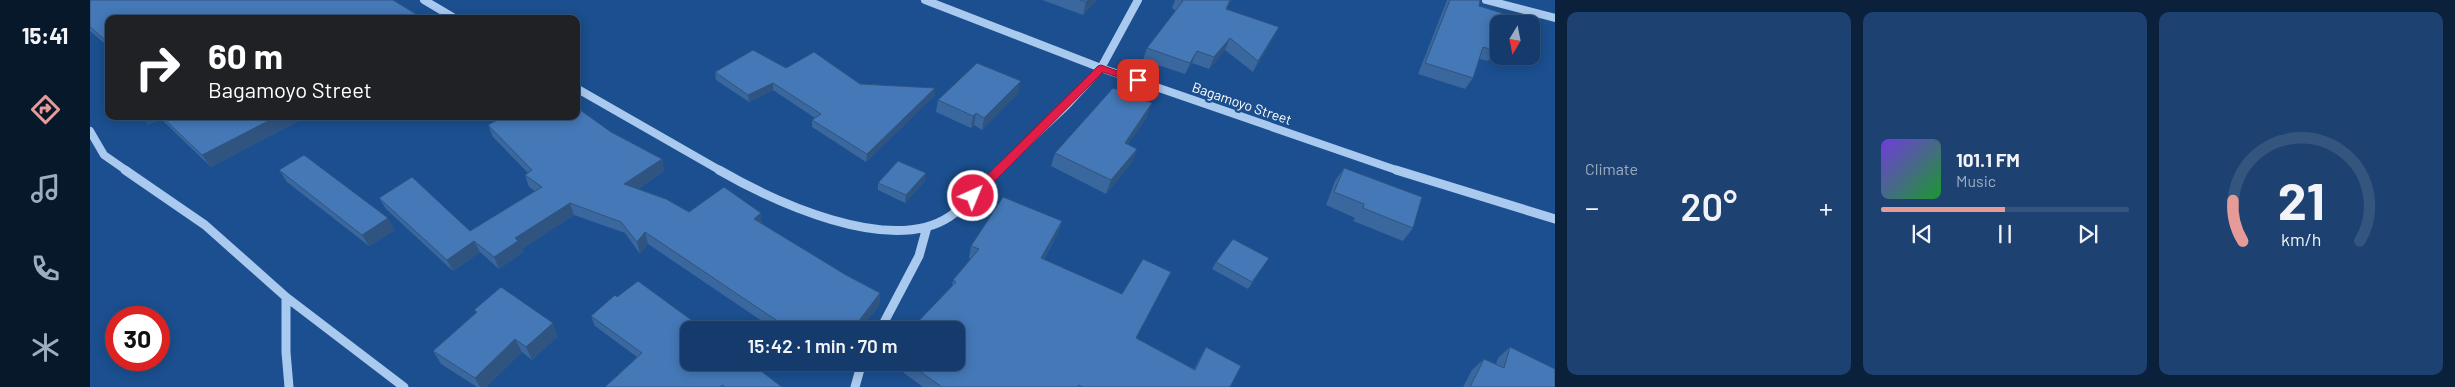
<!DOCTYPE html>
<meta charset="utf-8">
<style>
:root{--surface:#143b6b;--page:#1d4271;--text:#f1f3f6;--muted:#9dadc1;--line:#33557e;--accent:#e69b98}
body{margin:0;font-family:Barlow,sans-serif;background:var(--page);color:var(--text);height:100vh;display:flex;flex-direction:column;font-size:19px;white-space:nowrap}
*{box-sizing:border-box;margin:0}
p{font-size:16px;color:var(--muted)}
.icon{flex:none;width:28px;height:28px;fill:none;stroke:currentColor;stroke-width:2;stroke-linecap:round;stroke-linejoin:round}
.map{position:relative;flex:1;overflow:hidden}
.drawer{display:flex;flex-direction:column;gap:12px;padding:12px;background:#0b203b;width:900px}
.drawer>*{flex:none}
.hud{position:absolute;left:15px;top:15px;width:475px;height:105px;border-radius:10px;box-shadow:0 2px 12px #0003,0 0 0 1px var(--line);background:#202124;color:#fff;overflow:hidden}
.needle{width:32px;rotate:190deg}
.buttons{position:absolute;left:1400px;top:15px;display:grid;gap:10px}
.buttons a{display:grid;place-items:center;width:50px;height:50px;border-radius:10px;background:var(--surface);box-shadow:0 2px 12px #0003,0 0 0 1px var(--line);font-size:25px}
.speed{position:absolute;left:15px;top:306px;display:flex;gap:10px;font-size:25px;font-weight:700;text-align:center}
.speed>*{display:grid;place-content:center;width:65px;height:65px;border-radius:50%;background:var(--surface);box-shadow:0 2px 12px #0003,0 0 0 1px var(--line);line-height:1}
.speed .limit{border:8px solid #d22;background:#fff;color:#111}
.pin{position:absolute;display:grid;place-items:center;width:42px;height:42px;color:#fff;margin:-21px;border-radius:10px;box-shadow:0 2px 8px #0006}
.me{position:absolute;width:55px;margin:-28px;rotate:44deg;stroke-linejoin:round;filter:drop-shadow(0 0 4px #0008)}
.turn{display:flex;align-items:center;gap:18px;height:105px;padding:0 20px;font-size:22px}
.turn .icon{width:65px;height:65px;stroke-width:2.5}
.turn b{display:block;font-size:35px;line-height:42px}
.big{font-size:38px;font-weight:600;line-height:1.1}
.drawer .tile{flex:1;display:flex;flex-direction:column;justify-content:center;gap:8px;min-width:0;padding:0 18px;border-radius:10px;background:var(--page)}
.drawer .dial{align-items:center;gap:0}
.dial svg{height:130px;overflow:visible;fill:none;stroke:var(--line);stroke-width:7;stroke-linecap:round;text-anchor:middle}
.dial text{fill:var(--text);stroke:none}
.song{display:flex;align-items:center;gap:15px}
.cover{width:60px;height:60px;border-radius:8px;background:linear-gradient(135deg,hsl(260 70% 55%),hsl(130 70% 35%))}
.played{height:5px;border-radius:2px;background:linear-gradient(90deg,var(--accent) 50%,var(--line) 50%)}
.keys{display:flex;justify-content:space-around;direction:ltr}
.heat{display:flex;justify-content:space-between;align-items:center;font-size:28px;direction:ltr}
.drawer .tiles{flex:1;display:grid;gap:12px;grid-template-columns:repeat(3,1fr)}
.trip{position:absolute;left:590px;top:321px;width:285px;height:50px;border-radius:10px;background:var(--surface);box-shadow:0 2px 12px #0003,0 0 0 1px var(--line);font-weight:600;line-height:50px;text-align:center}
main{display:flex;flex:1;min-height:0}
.tabs{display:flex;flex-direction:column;width:90px;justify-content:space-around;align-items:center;background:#08182b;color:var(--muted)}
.tabs .icon{width:35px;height:35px}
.tabs .selected{color:var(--accent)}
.tabs b{font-size:22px;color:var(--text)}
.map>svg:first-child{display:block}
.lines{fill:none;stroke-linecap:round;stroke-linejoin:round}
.minor-far1{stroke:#a9c9ee;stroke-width:8}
.minor{stroke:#a9c9ee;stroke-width:9}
.wall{fill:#3a679d}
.shaded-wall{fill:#305480}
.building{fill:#4478b7;stroke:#305480}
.route{fill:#e11d48;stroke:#92132f}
.labels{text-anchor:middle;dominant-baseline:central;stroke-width:5;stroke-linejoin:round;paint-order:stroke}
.street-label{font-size:14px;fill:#fff;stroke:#1b4f8f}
</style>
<main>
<nav class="tabs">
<b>15:41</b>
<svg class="icon selected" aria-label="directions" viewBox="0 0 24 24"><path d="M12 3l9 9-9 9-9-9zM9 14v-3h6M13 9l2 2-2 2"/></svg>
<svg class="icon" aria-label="music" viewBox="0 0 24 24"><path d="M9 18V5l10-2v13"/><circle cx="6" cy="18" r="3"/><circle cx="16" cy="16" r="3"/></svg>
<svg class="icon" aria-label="phone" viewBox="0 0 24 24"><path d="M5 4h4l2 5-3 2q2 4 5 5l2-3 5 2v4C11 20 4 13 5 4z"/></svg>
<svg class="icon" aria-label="climate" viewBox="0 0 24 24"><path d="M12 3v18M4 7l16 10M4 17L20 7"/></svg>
</nav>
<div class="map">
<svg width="1465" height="387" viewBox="0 0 1465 387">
<rect width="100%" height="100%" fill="#1b4f8f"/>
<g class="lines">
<path class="minor-far1" d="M334,0L366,19
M835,0L1011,68L1309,171
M1396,0L1465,18
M486,88L631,171
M0,131L14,155L37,171
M907,171L976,106L1011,68L1048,0"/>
<path class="minor" d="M35,170L115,225L196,297L314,387
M629,170C683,201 799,256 859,217C877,205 893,185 909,170
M1306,170L1465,219
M196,297V352L199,387
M790,330L829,256L837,227
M765,387L772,362"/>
</g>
<path class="wall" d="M0,0L19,19V47L0,31Z
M952,0H1007L993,15Z
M1085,0H1141L1136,10L1183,38L1163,72L1135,50L1119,69L1102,63L1095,74L1053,60L1057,48L1086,11L1082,8Z
M1357,0H1390L1389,6L1406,51L1398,61L1389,59L1383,78L1375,89L1328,74Z
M696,68L770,84L845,88V95L776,162L722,127V120L725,118L683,90L659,102L626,80L625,72Z
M928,93L892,130L884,125L881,128L846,112L848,100Z
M51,116H218L121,167L71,119L58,125Z
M398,116H486L521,132L572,159L574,171L548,189L599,212L672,225L756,275L790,293L789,305L770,330H685L558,244L550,254L535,233L484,215L432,249L433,252L409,269L390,252L363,271L296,209L289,198L380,231L445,191L439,187L435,175L438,173L403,137L398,125L406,121Z
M1057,117L1038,144L1047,149L1042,162L1016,194L961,166L965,153Z
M1254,168L1323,228L1313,241L1263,221L1265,218L1236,205L1245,181Z
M189,170L305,230L279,246L197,182Z
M835,181L815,203L788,190V183Z
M972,221L968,233L954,259L1046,338L1104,369L1116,347L1140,387H833L799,362H866L862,286L863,280L881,259L879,258L881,246Z
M1179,258L1158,289L1122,269L1126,262Z
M384,310L468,336L442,360L432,352L396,387H387L351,364L343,351L386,313Z
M501,316L692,387H515L547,357L505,326Z
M1420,347L1465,387H1373L1382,370L1394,359L1406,364L1408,358Z
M733,362H745L741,368Z"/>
<path class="shaded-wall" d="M998,0H1007L993,15L996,2Z
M1189,27L1183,38L1163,72L1168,61Z
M1140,38L1135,50L1119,69L1124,57Z
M1107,51L1102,63L1095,74L1100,63Z
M931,81L928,93L892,130L894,118Z
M683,83V90L659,102L658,95Z
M845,88V95L776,162L777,154Z
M1062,103L1057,117L1030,156L1035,143Z
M886,113L884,125L881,128L883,116Z
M51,116H69L71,119L58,125Z
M188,116H218L121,167L112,155Z
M1047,149L1042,162L1016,194L1021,180Z
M572,159L574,171L537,196L534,184Z
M836,173L835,181L815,203L816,195Z
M480,203L484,215L432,249L433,252L409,269L404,257L425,238Z
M671,213L672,225L664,219Z
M298,218L305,230L279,246L272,235Z
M972,221L968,233L947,270L951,258Z
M555,232L558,244L550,254L547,242Z
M384,241L390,252L363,271L357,260Z
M790,293L789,305L770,330H762Z
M463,323L468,336L442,360L436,347Z
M425,339L432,352L396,387H390L385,378Z
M741,362H745L741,368Z"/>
<path class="building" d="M0,0H303L334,19H19V43L0,27Z
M990,0H998L996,2Z
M1091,0H1140L1136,9L1189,27L1168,61L1140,38L1124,57L1107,51L1100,63L1057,48L1093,1Z
M1360,0H1390L1389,6L1412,13L1410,24H1409V33L1406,51L1393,47L1383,78L1335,63Z
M663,50L696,68L724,52L770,84L845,88L777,154L722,120L731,114L683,83L658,95L625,72Z
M887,63L931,81L894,118L886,113L883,116L848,100Z
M1023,88L1062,103L1035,143L1047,149L1021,180L965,153Z
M486,107L521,132L572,159L534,184L576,199L599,212L634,187L671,213L664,219L756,275L790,293L762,330H701L555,232L547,242L531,222L480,203L425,238L428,241L404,257L384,241L357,260L289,198L322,177L380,231L452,187L435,175L442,170L398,125L413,117L411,116H486Z
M71,116H188L112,155Z
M214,155L298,218L272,235L189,170Z
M808,161L836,173L816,195L788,183Z
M1254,168L1332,197L1323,228L1273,208L1274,204L1244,192Z
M913,197L972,221L951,258L1032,294L1053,259L1081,272L1046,338L1105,370L1116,347L1151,366L1140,387H992L989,385L988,387H852L817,362H866V330H820L866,282L863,280L889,249L881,246Z
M1143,239L1179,258L1162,282L1126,262Z
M548,281L615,330H599V362H659L692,387H635L632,385L630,387H515L552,353L501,316L525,295L527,297Z
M411,287L463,323L436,347L425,339L385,378L343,351L387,312L384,310Z
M1420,347L1465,369V387H1380L1394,359L1414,368Z"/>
<path class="route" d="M1011,65L1052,80L1048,84L1013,72L887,199H879V193L1008,66Z"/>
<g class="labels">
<g class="street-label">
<text transform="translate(1152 103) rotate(19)">Bagamoyo Street</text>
</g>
</g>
</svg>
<div class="buttons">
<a><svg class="needle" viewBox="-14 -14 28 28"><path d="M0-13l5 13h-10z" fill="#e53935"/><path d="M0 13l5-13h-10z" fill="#9dadc1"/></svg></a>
</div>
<div class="speed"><div class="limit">30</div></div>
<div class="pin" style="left:1048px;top:80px;background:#d93025"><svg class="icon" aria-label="arrive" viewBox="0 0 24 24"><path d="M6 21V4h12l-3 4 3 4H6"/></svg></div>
<svg class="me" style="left:883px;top:196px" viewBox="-20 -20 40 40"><circle r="17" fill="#e11d48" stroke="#fff" stroke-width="3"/><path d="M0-11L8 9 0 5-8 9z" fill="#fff"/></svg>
<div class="trip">15:42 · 1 min · 70 m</div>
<div class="hud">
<div class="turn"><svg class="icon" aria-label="right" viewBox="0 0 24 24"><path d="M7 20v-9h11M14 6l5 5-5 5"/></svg><div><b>60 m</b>Bagamoyo Street</div></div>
</div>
</div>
<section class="drawer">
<div class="tiles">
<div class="tile"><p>Climate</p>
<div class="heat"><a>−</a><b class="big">20°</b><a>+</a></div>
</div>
<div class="tile">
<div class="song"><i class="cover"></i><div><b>101.1 FM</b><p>Music</p></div></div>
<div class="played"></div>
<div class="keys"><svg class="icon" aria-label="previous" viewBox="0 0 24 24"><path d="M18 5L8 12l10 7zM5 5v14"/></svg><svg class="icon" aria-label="pause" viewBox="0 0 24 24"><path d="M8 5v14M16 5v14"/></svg><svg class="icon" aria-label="next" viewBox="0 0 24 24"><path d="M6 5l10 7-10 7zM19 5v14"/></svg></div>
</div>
<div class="tile dial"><svg viewBox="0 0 100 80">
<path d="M14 69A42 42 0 1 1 86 69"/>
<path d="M14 69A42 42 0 0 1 8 44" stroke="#e69b98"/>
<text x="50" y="56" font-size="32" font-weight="700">21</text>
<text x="50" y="72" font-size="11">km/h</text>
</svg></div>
</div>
</section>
</main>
